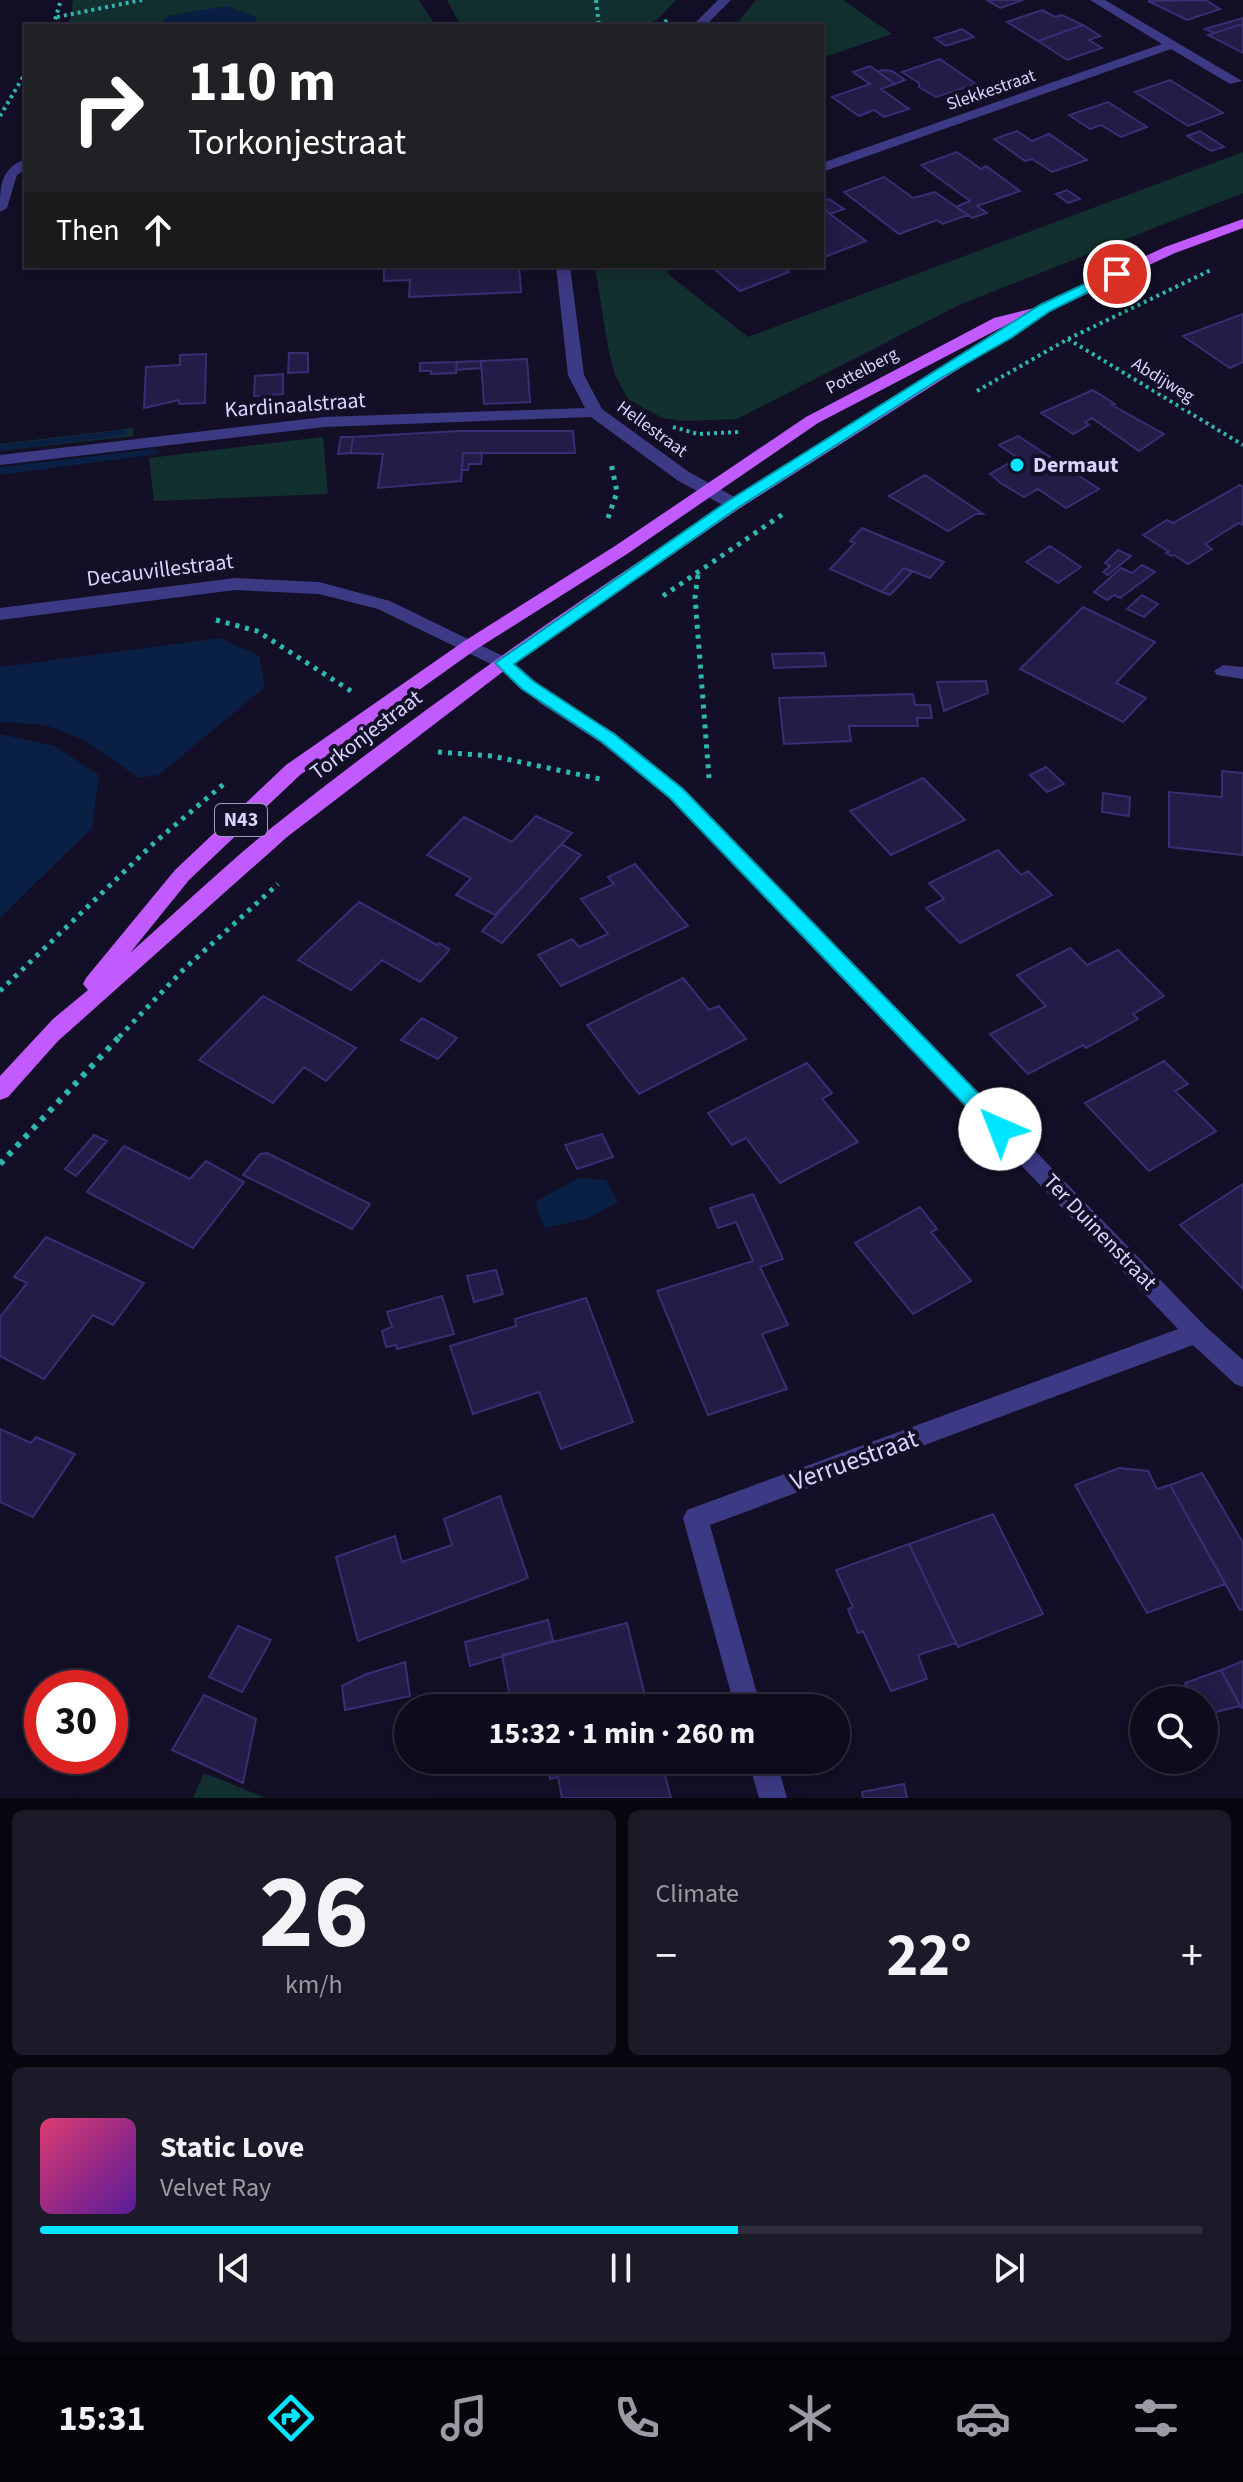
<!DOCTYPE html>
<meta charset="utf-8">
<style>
:root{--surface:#0e0b1c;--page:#1c1929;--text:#f1f3f6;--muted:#9b9ba3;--line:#2e2b3b;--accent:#00e5ff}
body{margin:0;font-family:"Source Sans 3",sans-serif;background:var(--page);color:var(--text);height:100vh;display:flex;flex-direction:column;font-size:30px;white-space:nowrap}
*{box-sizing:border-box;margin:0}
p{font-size:26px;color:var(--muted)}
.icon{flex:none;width:44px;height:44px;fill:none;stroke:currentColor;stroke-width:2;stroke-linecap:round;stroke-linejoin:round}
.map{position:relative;height:1798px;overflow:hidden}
.panel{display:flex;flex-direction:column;gap:12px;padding:12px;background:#08060f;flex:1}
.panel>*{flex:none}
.top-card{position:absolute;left:24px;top:24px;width:800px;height:244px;border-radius:0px;box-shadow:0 4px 20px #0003,0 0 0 2px var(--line);background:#202124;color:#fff;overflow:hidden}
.buttons{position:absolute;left:1130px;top:1686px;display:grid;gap:16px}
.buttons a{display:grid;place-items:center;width:88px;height:88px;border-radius:50%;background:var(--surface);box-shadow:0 4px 20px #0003,0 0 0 2px var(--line);font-size:40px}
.speed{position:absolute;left:24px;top:1670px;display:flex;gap:16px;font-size:40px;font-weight:700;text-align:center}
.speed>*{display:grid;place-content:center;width:104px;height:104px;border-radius:50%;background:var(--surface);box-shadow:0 4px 20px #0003,0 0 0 2px var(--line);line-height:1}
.speed .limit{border:12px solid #d22;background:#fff;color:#111}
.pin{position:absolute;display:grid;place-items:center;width:68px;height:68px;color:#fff;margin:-34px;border:4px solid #fff;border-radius:50%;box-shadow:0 2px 8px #0007}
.me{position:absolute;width:88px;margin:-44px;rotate:316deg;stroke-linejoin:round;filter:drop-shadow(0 0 6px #0008)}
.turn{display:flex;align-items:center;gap:28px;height:168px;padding:0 32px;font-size:36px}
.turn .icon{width:104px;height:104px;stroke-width:2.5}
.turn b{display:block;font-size:56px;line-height:68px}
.then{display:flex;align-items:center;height:76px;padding:0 32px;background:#0003;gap:16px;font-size:30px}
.big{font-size:60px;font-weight:700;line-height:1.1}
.panel .tile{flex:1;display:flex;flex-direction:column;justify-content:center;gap:12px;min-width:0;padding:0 28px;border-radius:12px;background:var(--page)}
.panel .dial{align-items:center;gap:0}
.dial b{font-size:104px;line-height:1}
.song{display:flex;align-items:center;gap:24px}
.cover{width:96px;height:96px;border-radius:12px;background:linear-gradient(135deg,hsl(340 70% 55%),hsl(270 70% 35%))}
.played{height:8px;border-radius:4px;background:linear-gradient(90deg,var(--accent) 60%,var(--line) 60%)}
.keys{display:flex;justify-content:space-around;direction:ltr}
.heat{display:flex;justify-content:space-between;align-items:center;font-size:44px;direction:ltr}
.panel .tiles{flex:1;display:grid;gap:12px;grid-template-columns:1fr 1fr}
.tile:last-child{grid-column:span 2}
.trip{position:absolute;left:394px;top:1694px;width:456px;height:80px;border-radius:40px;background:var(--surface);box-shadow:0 4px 20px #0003,0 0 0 2px var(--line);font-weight:700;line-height:80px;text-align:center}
.tab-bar{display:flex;height:128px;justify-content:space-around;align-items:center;background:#06040b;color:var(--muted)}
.tab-bar .icon{width:56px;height:56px}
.tab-bar .on{color:var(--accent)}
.tab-bar b{font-size:36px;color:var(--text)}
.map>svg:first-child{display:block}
.green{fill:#12302f}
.water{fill:#0a1f44}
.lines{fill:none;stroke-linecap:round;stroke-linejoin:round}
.stream{fill:#0a1f44;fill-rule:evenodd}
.building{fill:#241b47;stroke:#3b2d73;stroke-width:2}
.path-far2{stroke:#2fb8b0;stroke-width:4;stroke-dasharray:3 4;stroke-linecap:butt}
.path-far1{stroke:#2fb8b0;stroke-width:5;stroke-dasharray:4 6;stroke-linecap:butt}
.path{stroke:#2fb8b0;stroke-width:6;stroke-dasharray:5 7;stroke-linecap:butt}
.minor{fill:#3d3a85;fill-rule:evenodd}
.primary{fill:#c25bff;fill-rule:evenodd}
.route{fill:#00e5ff;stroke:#0095a6;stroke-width:2}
.poi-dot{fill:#00e5ff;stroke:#130f26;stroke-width:3}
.labels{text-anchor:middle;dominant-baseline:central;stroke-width:8;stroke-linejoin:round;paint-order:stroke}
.far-street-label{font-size:18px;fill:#d9d4ff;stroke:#130f26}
.shield{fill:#130f26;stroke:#9e99be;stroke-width:2}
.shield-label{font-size:20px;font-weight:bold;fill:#d9d4ff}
.street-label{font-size:22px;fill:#d9d4ff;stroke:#130f26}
.poi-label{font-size:22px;font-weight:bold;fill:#d9d4ff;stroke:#130f26;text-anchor:start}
.near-street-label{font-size:26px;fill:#d9d4ff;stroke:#130f26}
</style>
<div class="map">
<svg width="1243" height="1798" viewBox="0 0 1243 1798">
<rect width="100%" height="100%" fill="#130f26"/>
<path class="green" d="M73,0H419L436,26H66L71,17Z
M447,0H676L658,19L644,26H461Z
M756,0H843L892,34L822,58V26H735Z
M1243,152V193L959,305L737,419L684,421L662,418L628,399L615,375L608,348L595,266H666L668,274L748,337Z
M134,428L133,436L0,451V444Z
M323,437L328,494L154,501L149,458Z
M204,1773L266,1798H193Z"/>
<path class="water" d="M227,6L256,17L258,26H157L168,16Z
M221,638L259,656L265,687L159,775L139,778L84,740L45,725L0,722V667Z
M0,734L55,746L99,775L92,828L0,918Z
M578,1178L606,1180L618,1202L587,1219L545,1228L535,1202Z"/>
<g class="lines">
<path class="stream" d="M123,430L127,431V435L0,451V445Z
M154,449L160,452L158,454L0,475V467Z"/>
</g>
<path class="building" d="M987,0H1023L1000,8Z
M1205,0L1220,9L1187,20L1148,1Z
M1042,10L1055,17L1062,15L1083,25L1038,41L1007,22Z
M1243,18V24L1214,33L1205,29Z
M1243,24V53L1208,35L1214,33Z
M1083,25L1100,36L1089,40L1102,48L1067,60L1038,41Z
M962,29L974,37L946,46L935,38Z
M940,59L976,84L936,97L919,87V83L902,72Z
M870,66L895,84L881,89L909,109L884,117L874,110L859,116L832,97L870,84L853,72Z
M882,70L892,71L905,80L895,84L878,72Z
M1170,80L1223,113L1188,126L1135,92Z
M1108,102L1147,127L1121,137L1101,125L1090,129L1069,115Z
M1017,131L1032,141L1049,134L1087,160L1052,172L1032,159L1025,161L994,139Z
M1200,131L1224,147L1211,151L1187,136Z
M957,152L981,169L986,166L1020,191L977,206L987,213L972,218L956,207L970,201L921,165Z
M884,177L913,198L935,192L968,215L943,224L937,220L899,234L844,192Z
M1067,190L1080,199L1068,203L1056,194Z
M829,199L844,209L830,214L822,207V201Z
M822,207L830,214L866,241L822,258Z
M519,266L521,292L409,297L410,280L384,281V268Z
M711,266H781L789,272L740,291Z
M1243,314V362L1230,368L1183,336Z
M289,353H308V372L288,373Z
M206,354L205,403L179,404V400L144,408L146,367L180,365V355Z
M527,359L530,402L484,404L481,361Z
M481,361V368L456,370L457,362Z
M457,362L456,373L431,374V371H420V363Z
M283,374V394L254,396L255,376Z
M1093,390L1115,404L1112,405L1164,434L1139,451L1092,418L1085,422L1089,425L1073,434L1041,413Z
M458,431H573L575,453H463L461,481L378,488L383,454L351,453L353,437Z
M1018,436L1099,489L1066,508L1038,489L1024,497L1002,484L990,474L1018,458L999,445Z
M341,437H353L351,453L338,454Z
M463,453H482L481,464H469L468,470H462Z
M925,475L983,514H976L948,531L889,496Z
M1240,485L1243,487V525L1239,523L1205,544L1212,549L1188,564L1174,555L1171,556L1166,553L1169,552L1143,535L1167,520L1173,523Z
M862,528L944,562L930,578L904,568L882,592L830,569L855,543L850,541Z
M1050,546L1081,567L1058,583L1026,562Z
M1118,550L1131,556L1108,575L1103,572L1110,566L1105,563Z
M1142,565L1155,572L1120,598L1114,595L1107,600L1094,592L1121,568L1132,573Z
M904,568L912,572L890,595L882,592Z
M1142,595L1158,604L1144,617L1127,609Z
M1083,607L1155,642L1116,683L1146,698L1123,722L1020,669Z
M824,653L826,666L774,668L772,654Z
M986,681L988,693L944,711L937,682Z
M913,694L915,705H930L932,718H917L918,726H849L851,741L784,744L779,698Z
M1046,767L1064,784L1047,792L1030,775Z
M1222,771L1243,773V855L1169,847V792L1222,797Z
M923,778L965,820L891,855L850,811Z
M1103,793L1130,797L1129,816L1102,812Z
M536,816L572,833L495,915L456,895L471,878L427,855L464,817L512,842Z
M561,844L581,855L502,943L482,931Z
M998,850L1021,875L1028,871L1052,895L960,943L926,908L944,899L929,883Z
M635,864L688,926L561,986L538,955L572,939L579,947L608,934L581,899L614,884L608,877Z
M359,902L437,945L439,943L449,949L448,952L420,982L382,960L351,990L298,960Z
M1070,948L1087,965L1118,950L1164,996L1133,1014L1138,1019L1086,1048L1083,1045L1028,1074L990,1034L1046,1006L1017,975Z
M683,978L709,1010L719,1006L746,1039L639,1094L587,1025Z
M263,996L356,1048L326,1081L304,1067L273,1103L199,1060Z
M422,1018L457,1038L438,1059L401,1040Z
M1164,1061L1188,1084L1175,1091L1216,1131L1149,1171L1085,1103Z
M807,1063L832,1093L822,1099L858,1142L780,1183L746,1138L732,1145L708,1113Z
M602,1134L613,1157L577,1169L565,1145Z
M94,1135L107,1141L76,1176L65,1169Z
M124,1146L190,1179L206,1161L244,1182L193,1248L87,1192Z
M267,1153L370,1204L352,1229L243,1175L260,1154Z
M1243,1184V1289L1180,1225Z
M753,1194L783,1259L760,1267L788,1325L762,1334L787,1389L708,1415L657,1291L753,1261L736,1222L718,1228L710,1208Z
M920,1207L937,1229L931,1232L971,1281L913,1314L855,1243Z
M46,1237L144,1283L113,1325L93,1315L44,1379L0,1356V1317L27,1283L14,1277Z
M496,1270L503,1294L474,1302L467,1276Z
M442,1296L454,1334L397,1349L396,1345L386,1347L382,1331L392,1327L387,1312Z
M586,1298L633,1422L561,1449L539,1392L473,1414L450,1346L516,1326L515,1319Z
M0,1429L31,1443L36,1437L75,1454L33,1517L0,1502Z
M1119,1468L1148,1471L1157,1489L1170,1485L1225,1584L1147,1613L1075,1485Z
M1202,1473L1243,1543V1609L1240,1610L1170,1485Z
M500,1496L528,1578L358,1641L336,1557L395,1536L402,1562L452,1545L444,1519Z
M993,1514L1043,1614L958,1647L909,1544Z
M909,1544L956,1643L918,1655L927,1679L891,1691L863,1631L858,1633L848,1609L853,1607L836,1570Z
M548,1620L553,1641L470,1666L465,1642Z
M627,1623L648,1708H512L502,1655Z
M238,1626L271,1640L242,1692L209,1677Z
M1243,1661V1708H1242L1221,1670Z
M405,1662L410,1696L345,1710L342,1686L364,1675Z
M1221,1670L1240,1706L1204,1715V1700H1194L1185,1683Z
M204,1695L256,1719L243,1783L172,1750Z
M546,1760H661L671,1798H562L558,1777L550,1779Z
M904,1784L907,1798H863L862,1792Z"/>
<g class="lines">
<path class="path-far2" d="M596,0L599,26
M57,17L142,0
M53,26L61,0
M659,26L669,19
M0,116L26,72
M1068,339L1243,445
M977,391L1068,339L1213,269
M673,427L698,434L738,432"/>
<path class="path-far1" d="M608,518L617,492L611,463
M698,575L695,597L709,778
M663,596L783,514
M216,620L257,631L351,691
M438,752L492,756L605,780
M0,991L155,842L225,783
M119,1037L183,970L278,884"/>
<path class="path" d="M0,1164L121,1035"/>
<path class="minor" d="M718,0H731L705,26H692Z
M1090,0H1105L1242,81L1230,84L1171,49L822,172V163L1162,44Z
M26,159V169L17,175L7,208L0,212C0,187 0,168 26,159Z
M556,266H570L584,375L602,409L689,472L740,500L742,504L740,508H728L677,480L591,417L324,427L0,465V455L324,417L585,408L568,375Z
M235,578L319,582L390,601L509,659L553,696L615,733L684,789L1205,1326L1243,1360V1387L1235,1384L1193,1345L710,1525L761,1708H735L683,1518L687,1510L1178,1329L670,799L601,743L541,704L497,667L378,609L319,594L235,590L0,620V608Z
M1223,665L1243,667V679L1217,675L1214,671Z
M748,1760H776L787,1798H759Z"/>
<path class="primary" d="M1243,219V228L1175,253L1050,311L740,508L509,667L287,837L58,1041L8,1097L0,1100V1076L53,1019L88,990L83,984L86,978L175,870L286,765L463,642L615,546L806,417L994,318L1034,308L1165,247ZM1012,322C760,480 509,639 275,825C225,865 179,910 130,953L189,880L300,775L475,650L627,554L818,423Z"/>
</g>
<path class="route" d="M1112,271L1124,274L1050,311L1011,338L941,378L739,507L514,664L533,681L614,734L683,789L1007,1123L1010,1129L1007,1134L1000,1137L993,1134L670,798L602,742L522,689L495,663L728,501L1040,305Z"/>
<circle class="poi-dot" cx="1017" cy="465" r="8"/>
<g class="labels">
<g class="far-street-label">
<text transform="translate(991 90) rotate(-19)">Slekkestraat</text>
<text transform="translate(862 371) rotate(-28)">Pottelberg</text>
<text transform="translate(1163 380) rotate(31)">Abdijweg</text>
<text transform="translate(652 429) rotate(36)">Hellestraat</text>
</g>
<rect class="shield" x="215" y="804" width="52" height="32" rx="6"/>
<g class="shield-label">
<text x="241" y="820">N43</text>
</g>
<g class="street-label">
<text transform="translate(295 405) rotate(-4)">Kardinaalstraat</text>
<text transform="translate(160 570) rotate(-7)">Decauvillestraat</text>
<text transform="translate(366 735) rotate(-37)">Torkonjestraat</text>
<text transform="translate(1100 1232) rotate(46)">Ter Duinenstraat</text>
</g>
<g class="poi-label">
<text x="1033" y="465">Dermaut</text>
</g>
<g class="near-street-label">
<text transform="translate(854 1460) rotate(-20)">Verruestraat</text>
</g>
</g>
</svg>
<div class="buttons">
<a><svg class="icon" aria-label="search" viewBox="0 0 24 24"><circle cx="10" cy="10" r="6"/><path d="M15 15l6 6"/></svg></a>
</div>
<div class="speed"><div class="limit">30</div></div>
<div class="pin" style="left:1117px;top:274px;background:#d93025"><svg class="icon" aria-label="arrive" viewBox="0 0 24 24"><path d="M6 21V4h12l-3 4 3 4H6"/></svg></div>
<svg class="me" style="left:1000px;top:1129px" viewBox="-20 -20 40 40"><circle r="19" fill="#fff"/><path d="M0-13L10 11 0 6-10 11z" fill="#00e5ff"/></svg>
<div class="trip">15:32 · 1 min · 260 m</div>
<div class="top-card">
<div class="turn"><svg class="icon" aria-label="right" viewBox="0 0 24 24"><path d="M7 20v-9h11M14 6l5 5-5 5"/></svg><div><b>110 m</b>Torkonjestraat</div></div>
<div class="then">Then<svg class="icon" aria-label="ahead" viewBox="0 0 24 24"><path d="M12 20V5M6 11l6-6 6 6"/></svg></div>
</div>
</div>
<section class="panel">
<div class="tiles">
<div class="tile dial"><b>26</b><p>km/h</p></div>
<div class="tile"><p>Climate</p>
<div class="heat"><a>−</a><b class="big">22°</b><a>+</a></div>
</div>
<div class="tile">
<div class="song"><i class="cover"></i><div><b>Static Love</b><p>Velvet Ray</p></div></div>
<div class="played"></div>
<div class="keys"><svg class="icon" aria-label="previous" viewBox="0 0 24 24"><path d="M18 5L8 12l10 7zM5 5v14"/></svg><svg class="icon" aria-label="pause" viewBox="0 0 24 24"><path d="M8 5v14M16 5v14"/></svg><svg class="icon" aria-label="next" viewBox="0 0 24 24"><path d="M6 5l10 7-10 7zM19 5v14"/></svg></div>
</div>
</div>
</section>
<nav class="tab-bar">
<b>15:31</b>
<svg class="icon on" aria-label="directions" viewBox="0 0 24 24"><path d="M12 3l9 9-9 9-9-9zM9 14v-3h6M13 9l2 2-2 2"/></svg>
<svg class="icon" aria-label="music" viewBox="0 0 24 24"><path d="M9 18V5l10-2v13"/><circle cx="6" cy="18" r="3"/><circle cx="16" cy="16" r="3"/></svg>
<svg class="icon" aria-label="phone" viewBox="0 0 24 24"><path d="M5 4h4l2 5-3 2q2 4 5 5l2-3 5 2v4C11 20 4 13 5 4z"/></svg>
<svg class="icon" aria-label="climate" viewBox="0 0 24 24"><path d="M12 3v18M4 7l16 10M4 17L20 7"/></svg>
<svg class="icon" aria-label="car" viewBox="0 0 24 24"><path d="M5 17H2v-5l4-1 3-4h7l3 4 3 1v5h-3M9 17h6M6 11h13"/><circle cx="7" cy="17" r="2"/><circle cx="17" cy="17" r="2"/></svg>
<svg class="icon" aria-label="filters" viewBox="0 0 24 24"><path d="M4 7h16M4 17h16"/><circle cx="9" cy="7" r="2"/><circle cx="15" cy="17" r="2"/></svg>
</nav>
